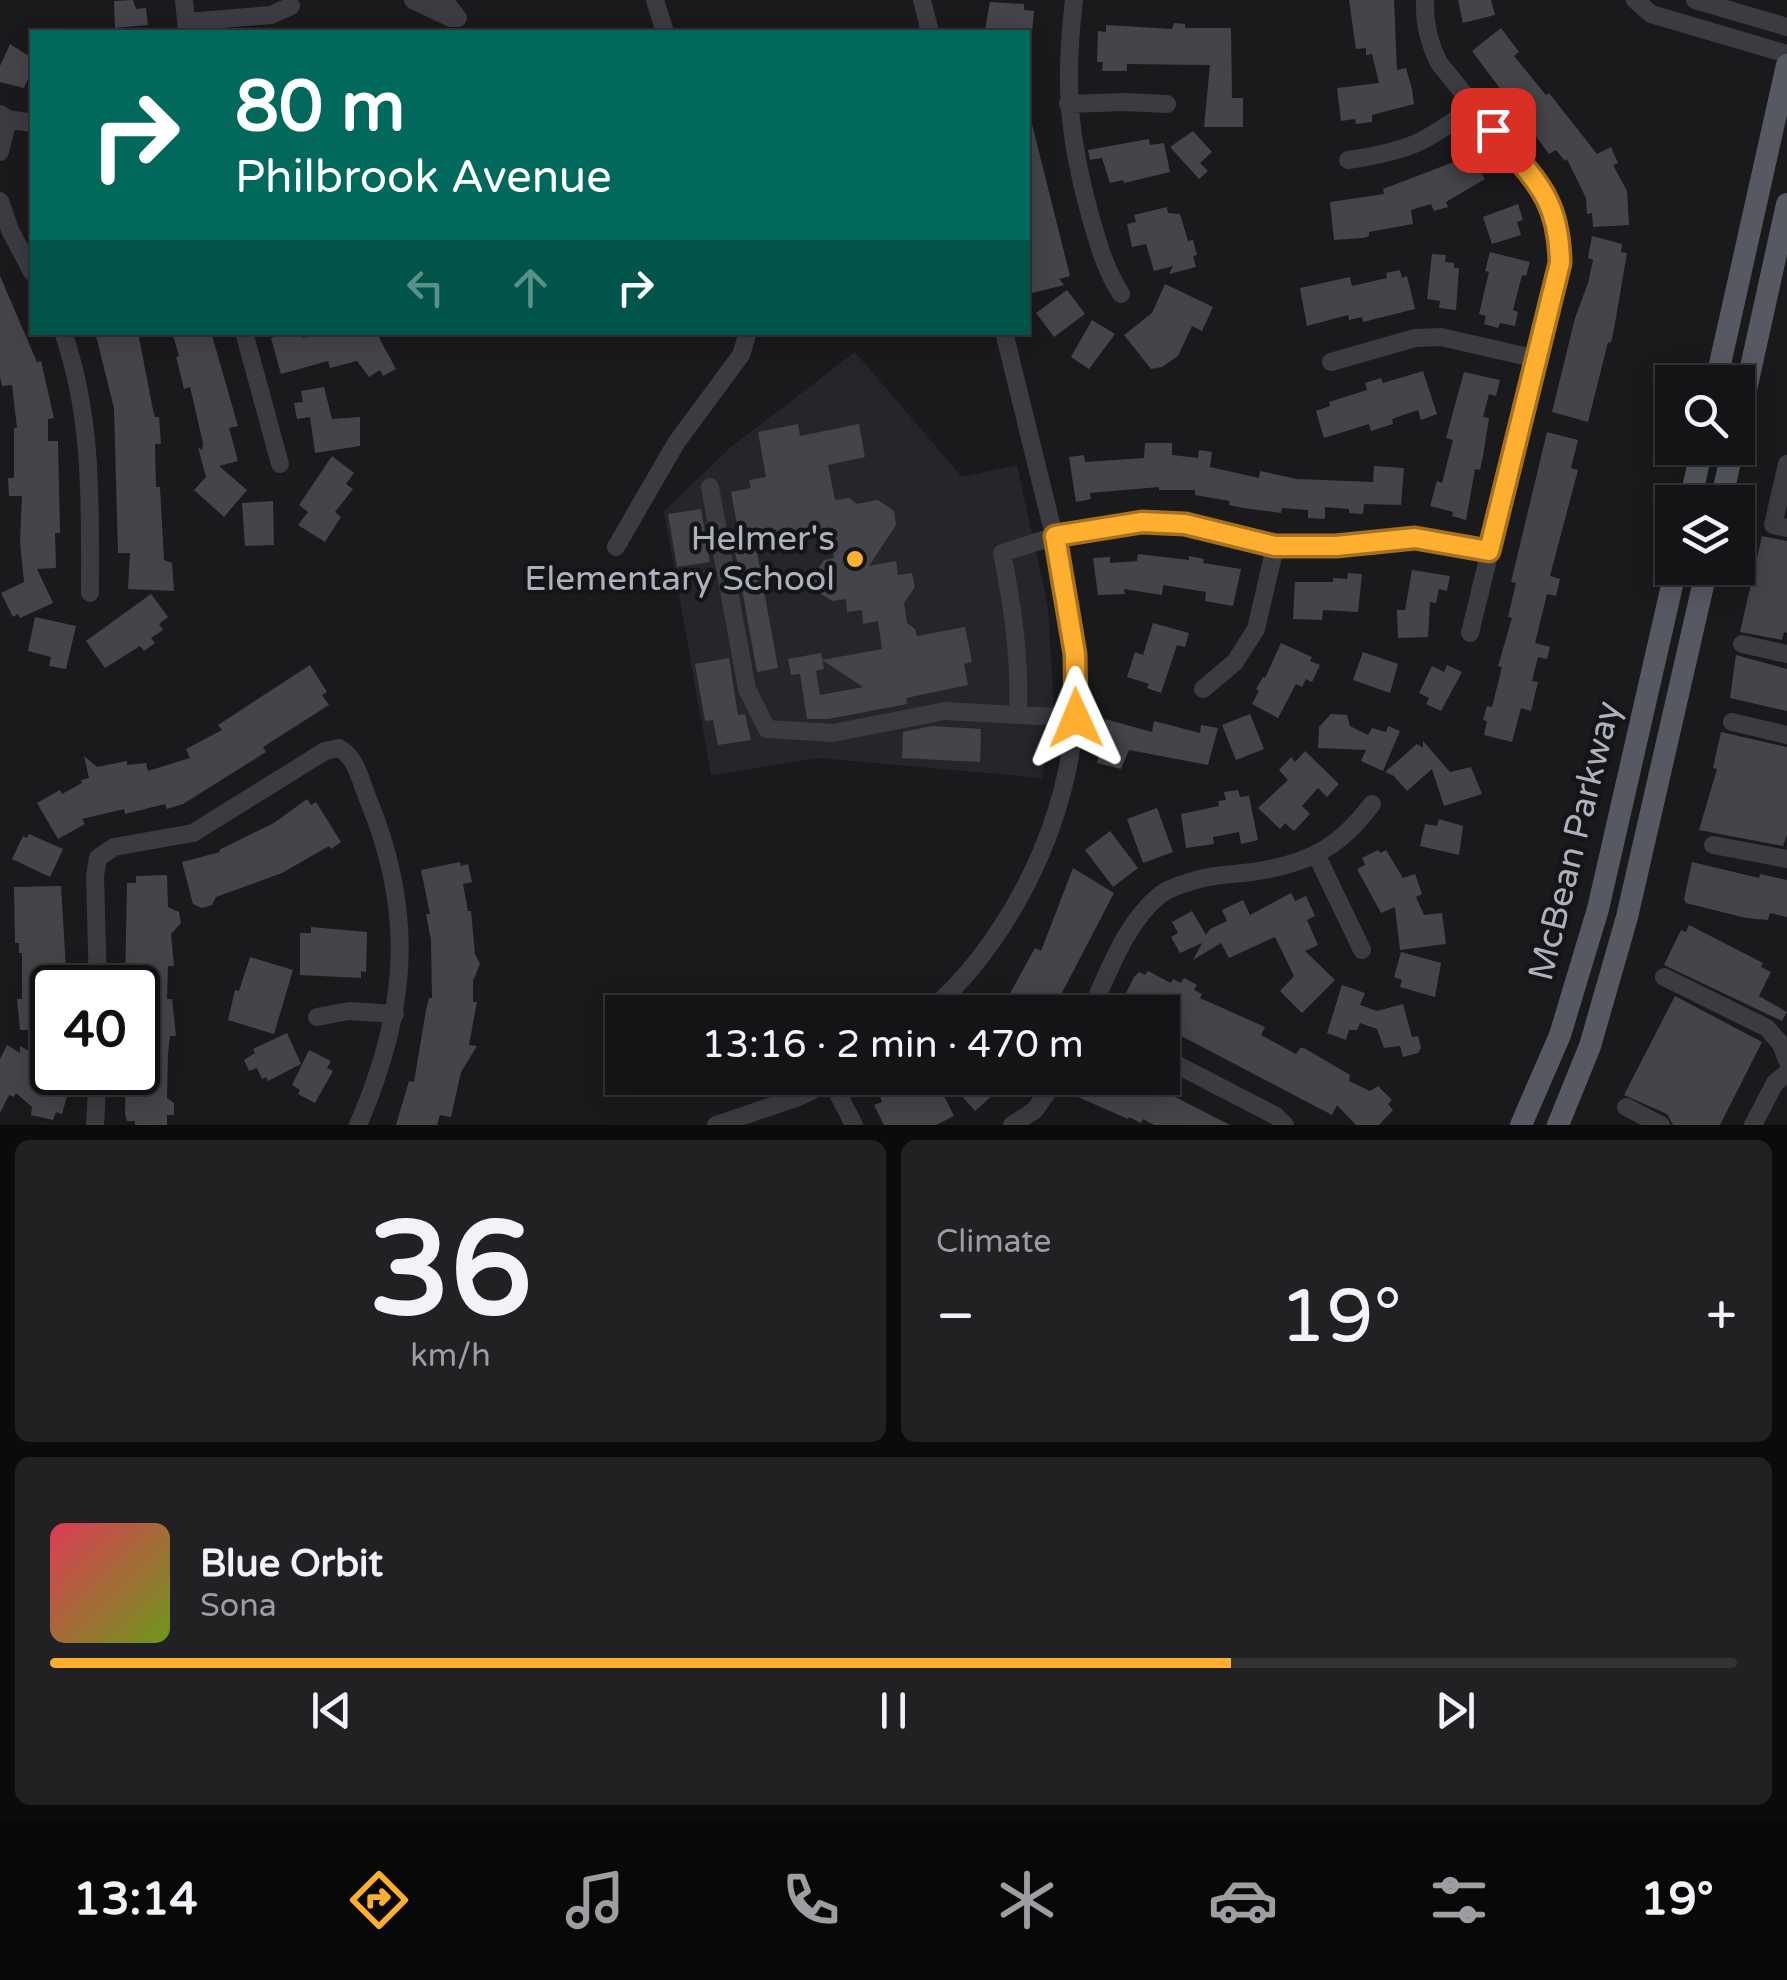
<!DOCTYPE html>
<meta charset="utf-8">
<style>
:root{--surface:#141416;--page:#212123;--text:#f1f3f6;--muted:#9d9ea1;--line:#333335;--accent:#ffaf30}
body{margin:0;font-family:"Varela Round",sans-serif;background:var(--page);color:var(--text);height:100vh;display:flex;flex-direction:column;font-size:38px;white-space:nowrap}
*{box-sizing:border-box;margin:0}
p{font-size:32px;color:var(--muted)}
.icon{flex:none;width:55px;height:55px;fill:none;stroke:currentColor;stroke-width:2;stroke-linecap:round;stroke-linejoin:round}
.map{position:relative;height:1125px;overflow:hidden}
.drawer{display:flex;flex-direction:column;gap:15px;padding:15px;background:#0b0b0c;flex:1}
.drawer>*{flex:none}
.guide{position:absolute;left:30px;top:30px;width:1000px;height:305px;border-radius:0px;box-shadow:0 5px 25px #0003,0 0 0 2px var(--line);background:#00695c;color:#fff;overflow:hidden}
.tools{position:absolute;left:1655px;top:365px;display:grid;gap:20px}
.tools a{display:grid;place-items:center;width:100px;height:100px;border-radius:0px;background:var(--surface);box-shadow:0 5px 25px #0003,0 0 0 2px var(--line);font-size:50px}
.speed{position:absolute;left:30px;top:965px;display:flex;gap:20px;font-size:50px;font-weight:700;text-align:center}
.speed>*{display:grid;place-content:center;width:130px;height:130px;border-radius:50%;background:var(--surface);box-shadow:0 5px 25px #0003,0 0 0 2px var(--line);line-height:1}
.speed .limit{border:5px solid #111;border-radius:15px;background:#fff;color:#111}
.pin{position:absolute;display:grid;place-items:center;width:85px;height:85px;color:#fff;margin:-42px;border-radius:20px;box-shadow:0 5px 15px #0006}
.me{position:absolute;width:110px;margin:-55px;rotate:359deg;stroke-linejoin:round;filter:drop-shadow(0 0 8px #0008)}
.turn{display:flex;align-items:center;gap:35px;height:210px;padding:0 40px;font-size:45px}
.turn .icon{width:130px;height:130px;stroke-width:2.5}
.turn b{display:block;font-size:70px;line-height:85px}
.lanes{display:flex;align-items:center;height:95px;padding:0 40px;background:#0003;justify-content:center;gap:50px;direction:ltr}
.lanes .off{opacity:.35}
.big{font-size:75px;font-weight:600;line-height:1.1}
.drawer .tile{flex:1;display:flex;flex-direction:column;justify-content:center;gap:15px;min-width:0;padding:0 35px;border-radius:15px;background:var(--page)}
.drawer .dial{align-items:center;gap:0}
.dial b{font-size:130px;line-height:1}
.song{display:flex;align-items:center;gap:30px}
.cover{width:120px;height:120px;border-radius:15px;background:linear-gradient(135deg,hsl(350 70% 55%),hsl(80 70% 35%))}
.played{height:10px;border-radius:5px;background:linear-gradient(90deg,var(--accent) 70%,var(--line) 70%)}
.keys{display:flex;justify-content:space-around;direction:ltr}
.heat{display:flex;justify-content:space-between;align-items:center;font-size:55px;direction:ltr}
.drawer .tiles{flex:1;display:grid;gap:15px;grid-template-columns:1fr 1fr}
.tile:last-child{grid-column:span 2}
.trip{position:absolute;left:605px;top:995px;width:575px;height:100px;border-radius:0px;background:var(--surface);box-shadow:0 5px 25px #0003,0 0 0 2px var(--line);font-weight:600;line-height:100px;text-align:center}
.tab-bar{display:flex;height:160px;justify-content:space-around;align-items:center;background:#080809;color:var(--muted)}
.tab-bar .icon{width:70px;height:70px}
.tab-bar .on{color:var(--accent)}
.tab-bar b{font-size:45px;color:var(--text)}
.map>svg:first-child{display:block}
.built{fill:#26262a}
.building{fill:#44454a}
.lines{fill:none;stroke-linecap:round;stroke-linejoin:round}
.minor{stroke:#3a3c42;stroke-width:18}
.major{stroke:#565962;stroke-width:22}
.route-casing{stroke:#a6721f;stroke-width:25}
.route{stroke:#ffaf30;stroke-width:18}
.poi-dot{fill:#ffaf30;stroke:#151518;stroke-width:4}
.labels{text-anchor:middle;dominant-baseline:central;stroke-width:9;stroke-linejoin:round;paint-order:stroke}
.poi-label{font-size:35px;fill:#abb2bd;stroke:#151518;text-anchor:end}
.street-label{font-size:35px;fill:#abb2bd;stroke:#151518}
</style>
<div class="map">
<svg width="1787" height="1125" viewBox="0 0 1787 1125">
<rect width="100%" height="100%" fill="#1a1a1d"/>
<path class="built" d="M855,352L962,477L1017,465L1048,607L1054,706L1042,778L819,758L711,775L664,511L731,447Z"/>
<path class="building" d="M133,0L136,9L146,8L148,25L115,28L114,1Z
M1349,0H1394L1397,70L1406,68L1412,89L1414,104L1372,115V122L1356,124L1355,119L1341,121L1337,88L1379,83L1372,54L1366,55V48L1356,49Z
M1458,0H1491L1495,15L1463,23Z
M990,2L1024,4V10L1034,11L1032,32L985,30Z
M1174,23L1185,24V28H1231L1232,98H1243V127H1204L1210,65L1127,64V71H1102L1103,62H1097L1098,31L1106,32V25L1172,29Z
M1501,28L1519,52L1514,56L1546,95L1549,93L1597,154L1611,147L1618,163L1613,165L1627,191L1629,225L1593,227L1592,213L1587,214L1586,198L1567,159L1565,161L1556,150L1549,154L1472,51Z
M10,44L32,58V70L24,88L0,82V66Z
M1028,124H1032L1070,276L1059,279L1064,285L1028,294Z
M1193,131L1212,152L1200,163L1208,171L1199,179L1170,147Z
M1149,139L1150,145L1164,143L1170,172L1124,183L1123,180L1110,183L1102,158L1090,160L1088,150Z
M1470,145L1486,167L1480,171L1485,179L1446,202L1448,207L1434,211L1431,204L1411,210L1413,224L1369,232V236L1363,238L1334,240L1330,202L1384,194L1383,189L1459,160L1455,153Z
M1518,204L1523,220L1517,222L1521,235L1492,244L1483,217Z
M1167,207L1168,213L1180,214L1188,241L1193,240L1197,255L1193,256L1196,267L1169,274L1173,266L1154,271L1146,244L1132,247L1127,224L1136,222L1134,215Z
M1592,236L1622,244L1621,252L1627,253L1614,329L1611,343L1608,342L1588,422L1552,412L1575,318L1588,283L1593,260L1588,258Z
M1490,252L1530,262L1526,276L1522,275L1513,310L1518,312L1515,326L1500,323L1498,328L1484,324L1486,316L1479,314L1489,272L1485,271Z
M1432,254L1446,255L1445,262L1454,263V268H1459L1456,310L1439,308L1440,301L1427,299Z
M1400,270L1402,278L1407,276L1415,309L1363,322L1362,317L1349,320L1348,315L1307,326L1300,288L1350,277L1352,286L1387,278L1386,273Z
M0,276L37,362L41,361L54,418L48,419V441H58L60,533H55L56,568L37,569L53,603L20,618L18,614L13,617L1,593L24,582L20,542L22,496H9L8,478H14V428H17L12,385L2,386L0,377Z
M1165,284L1213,307L1202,331L1192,326L1178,356L1162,367L1151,369L1124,335L1152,313Z
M1067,290L1085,314L1054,337L1036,313Z
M1092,320L1115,334L1089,369L1071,357Z
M95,332H138L153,410L155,417H159L161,444H155L156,487H160L164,560L172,563L174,591L128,589L130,553H118L114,408Z
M172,332H211L238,426L229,428L238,461L219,466L247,490L224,517L194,490L206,477L198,447L202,450L203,443L190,387L184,389L176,357L179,356Z
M289,332H302L303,338L325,332H376L396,369L383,376L380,370L369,377L357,361L330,368L328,361L281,374L271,338Z
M1423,371L1437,414L1421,420L1418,410L1392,419L1393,424L1371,431L1369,424L1324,438L1316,411L1330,406L1329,402L1367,390L1365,383L1381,378L1383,383Z
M1464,372L1500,380L1496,396L1489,394L1483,417L1489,418L1483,456L1480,470L1475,469L1466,520L1452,516L1453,512L1430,506L1437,481L1442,483L1453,440L1446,438Z
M324,387L332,419L360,417V446L315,453L310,417L297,419L294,403L303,402L301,391Z
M798,424L800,436L859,424L865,457L828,465L835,500L849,498L857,504L878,500L894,511L896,525L869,566L896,561L898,575L912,573L915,587L904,603L907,623L915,629L917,636L965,627L972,662L964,664L968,685L906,698L907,704L828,719H807L800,674L791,675L788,659L821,653L824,669L816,671L820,695L863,687L822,660L882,649L878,621L863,624L862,610L847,612L846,599L832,601L815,590L813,576L824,560L834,558L830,535L768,545L769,550L757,552L778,668L757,672L733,540L740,539L731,492L751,488L749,480L766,477L758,432Z
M1547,432L1578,440L1571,468L1578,470L1550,576L1560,579L1556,596L1547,594L1535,643L1550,647L1547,659L1538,657L1532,681L1538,682L1531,711L1521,708L1512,742L1484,735L1487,721L1483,720L1487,706L1492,707L1502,667L1498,666L1512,618L1508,617L1516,583L1511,582Z
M1145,443H1172V455L1198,458L1199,450L1212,452L1210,467L1259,478L1260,471L1297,479L1373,482L1374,466L1404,468L1401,505L1364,504L1363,514L1349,513V509L1325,507V519L1308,518V510L1282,508L1281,513L1243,508L1229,505L1230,501L1195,495V490H1159V487L1090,493L1091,499L1076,502L1069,457L1084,455L1085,462L1144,458Z
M332,456L354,473L346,484L353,489L335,512L341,517L325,542L298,525L308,512L299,505Z
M273,501L274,545L245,546L242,503Z
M701,509L710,562L677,567L668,514Z
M1762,536L1787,541V633L1784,632L1782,640L1740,632Z
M1138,554L1189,560V556L1204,559L1203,563L1241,569L1233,606L1205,601L1206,592L1163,585L1162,595L1124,589L1125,594L1098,595L1093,558L1110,557V563L1137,561Z
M1412,570L1450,576L1447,591L1439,589L1436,603L1430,602L1428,637L1398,638L1397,610H1405Z
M1348,573L1362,574L1358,612L1323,610L1322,620L1293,619L1295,582H1333V578L1347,579Z
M151,594L168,617L159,624L163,630L151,638L155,643L144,651L140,646L105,668L86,641Z
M35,617L76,626L66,669L49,666L51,657L28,651Z
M1153,623L1189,633L1185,647L1177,645L1161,693L1147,688L1149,684L1127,677L1135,652L1143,655Z
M1281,643L1312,657L1310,661L1320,665L1312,682L1306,679L1302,687L1296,684L1278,718L1252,704L1259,691L1256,689L1263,677L1265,678Z
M1363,652L1398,664L1390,693L1353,680Z
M1736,655L1787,669V711L1730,698Z
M729,658L738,715L745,714L751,740L718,745L713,720L705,721L695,664Z
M310,665L327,692L322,695L329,705L263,747L266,752L183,804L167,809L165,804L125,814L124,809L82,819L85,824L58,839L37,803L60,790L62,794L82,783L81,780L89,778L84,756L97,767L127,761V765L146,763L148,771L190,758L186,749L222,730L218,725Z
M1447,665L1462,672L1441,711L1426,704L1429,698L1419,693L1432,666L1444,672Z
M1250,714L1264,749L1236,760L1222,725Z
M1331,714L1347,715L1350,726L1368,735L1372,728L1386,732L1388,726L1400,731L1383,771L1361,761L1366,750L1318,748L1319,727Z
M1105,719L1152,732L1154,721L1200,733L1201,725L1218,728L1208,765L1129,750L1121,769L1097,763Z
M932,726L981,729L980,762L902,758L903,732Z
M1721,732L1787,747V835L1783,846L1699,830L1717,769L1713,768Z
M1423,741L1450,772L1471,767L1482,794L1444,806L1432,769L1407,791L1394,776L1385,772L1417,744L1423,748Z
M1305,751L1339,784L1327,797L1318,788L1302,806L1310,814L1294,831L1285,823L1280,829L1258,808L1288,780L1279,770L1291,757L1295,762Z
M1238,790L1240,797L1249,796L1258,840L1241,844L1239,832L1213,837L1214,844L1186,848L1181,814L1219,806L1218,801L1226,800L1224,792Z
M307,799L311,805L316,802L341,842L331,849L329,846L282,873L216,897L212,905L202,908L193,904L182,862L220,852L219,850L274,823Z
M1157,808L1173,852L1143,863L1127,819Z
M1439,819L1463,826L1459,855L1420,846L1425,824L1437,826Z
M1110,831L1138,868L1113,887L1085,850Z
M29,834L63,849L50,877L12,859L23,836L27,838Z
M1378,850L1380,853L1386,850L1403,878L1415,874L1422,894L1416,897L1424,915L1442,913L1446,944L1400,950L1395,907L1381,913L1357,869L1365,865L1362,858Z
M460,862L461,866L468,864L472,882L463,884L468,911H471L475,954L480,964L473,981V1002H477L469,1045L477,1046L461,1072L451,1117L440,1115L437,1125H396L409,1081L414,1082L426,1010L429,998H432L431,940L426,914H430L421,870Z
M1692,862L1759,878L1760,874L1787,880V917L1770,913L1768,920L1746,918L1686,903L1684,899Z
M1073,868L1114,893L1052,1012H1010L1015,1002L1007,999L1035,948L1041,951Z
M167,875L168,907L179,912L181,923L171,934L174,966H168L167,999H172L176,1036H170L168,1054L167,1098L174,1103V1115H167V1125H135V1121H127L125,1114L126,1072H138V988H125L127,883H136V876Z
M61,886L67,986L52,988V1030H20L17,999H22V953H19V943H15L14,887Z
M1291,893L1295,901L1306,896L1315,916L1307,920L1318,945L1305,951L1335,980L1302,1013L1280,991L1294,976L1275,937L1229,958L1221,943L1193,960L1202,943L1180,953L1171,937L1178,933L1172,922L1192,911L1206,935L1210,929L1227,921L1222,910L1243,900L1250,915Z
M1689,925L1763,963L1761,967L1771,972L1759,996L1787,1012L1782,1021L1664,965L1681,930L1686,932Z
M311,927L367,932L366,972L361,971V978L300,975V933H311Z
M1401,952L1441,963L1435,997L1400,987L1402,980L1394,977Z
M250,957L293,970L274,1034L228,1020L235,990L239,991Z
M1148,971L1171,983L1173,979L1181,983L1184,978L1197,985L1194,990L1202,994L1200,998L1265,1027L1261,1035L1296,1054L1300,1048H1304L1350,1075L1349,1081L1370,1091L1378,1086L1392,1100L1388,1104L1393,1110L1379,1125H1356L1337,1105L1332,1115L1164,1027L1172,1012H1136L1127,1008L1133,997L1126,993L1134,977L1139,972L1145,975Z
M1342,985L1365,993L1360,1005L1377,1011L1403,1004L1412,1037L1418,1036L1421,1048L1418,1053L1403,1057L1400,1046L1384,1048L1377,1029L1360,1023L1357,1030H1349L1346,1040L1327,1033Z
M1675,996L1762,1042L1720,1125H1673L1667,1114L1624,1095Z
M287,1033L301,1064L268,1081L266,1077L262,1079L257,1068L249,1071L244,1060L255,1053L253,1049Z
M7,1045L20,1053V1046L35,1054L29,1065L63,1074L62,1083L70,1085L62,1114L56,1112L53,1120L31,1115L32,1107L16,1093L14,1097L9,1095L0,1113V1059Z
M309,1050L331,1061L327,1068L333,1071L315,1103L298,1094L300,1090L292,1085Z
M921,1078H935L954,1116L936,1125H884L874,1105L882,1102L880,1096L894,1090L896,1095L923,1083Z
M946,1078H1002L989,1091L993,1095L975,1111Z
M1088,1078H1138L1230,1125H1154L1143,1119L1141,1123L1129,1117L1128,1119L1078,1097Z"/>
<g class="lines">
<path class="minor" d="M184,0L187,32
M413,0L451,18H458L444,0
M655,0L665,32
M922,0L930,32
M1074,0C1064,83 1068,134 1090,215C1098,243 1105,269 1121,294
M1425,0C1424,23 1429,43 1439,63L1551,201L1560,233V263L1470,633
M1635,0L1651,14L1787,54
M1695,0L1787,27
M186,22L271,15L291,6
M1068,104L1124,102L1167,104
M0,114L8,119L32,123
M0,152L8,119
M1348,160C1409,151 1425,143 1474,106
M0,201L10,230L32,272
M63,332C93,418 90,504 90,593
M244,332L280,464
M1331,362L1415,338L1441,337L1537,359
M1787,464L1773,525L1787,528
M710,487L747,689L767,729L833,733L945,711L1076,718
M616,547L676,443L741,355L748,332
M1742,644L1787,654
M1203,689L1235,662L1256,629L1275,547
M1018,714C1020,658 1013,607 1002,553L1055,536L1142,522L1185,524L1275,547L1312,548L1415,539L1489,551
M1732,722L1787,735
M1713,845L1787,859
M1317,856L1362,950
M1664,977L1767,1028L1781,1044L1787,1060
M98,988L95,876L98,858L114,847L193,833L325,751L339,748C357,758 360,780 368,799C416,915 407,1012 358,1125
M928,1012C969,978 1000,934 1025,887C1052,835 1069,779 1075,721C1083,645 1062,568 1044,495C1031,441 1018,387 1004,332
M1090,1012C1109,972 1125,923 1160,895C1170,887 1184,884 1196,880C1218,873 1241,875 1264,870C1314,861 1342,844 1372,804
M317,1017L349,1011L395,1014
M1162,1057L1276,1116L1285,1125
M832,1082L854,1125
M1626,1107L1661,1125
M95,1125L98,1072
M716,1125L796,1098L839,1078
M1012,1125L1035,1110L1057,1078
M1753,1125L1775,1083L1787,1073"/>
<path class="major" d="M1716,382L1787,65
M1738,426L1787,204
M1690,502L1702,448
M1721,502L1733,448
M1521,1125L1560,1035L1598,909L1676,568
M1558,1125L1590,1046L1627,917L1707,568"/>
</g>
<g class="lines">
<g class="route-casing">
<path id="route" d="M1076,718L1075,654L1055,536L1142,522L1185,524L1275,546H1336L1415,538L1489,551L1560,263C1559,195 1533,179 1493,130"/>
</g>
<use href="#route" class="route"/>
</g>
<circle class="poi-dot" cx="855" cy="559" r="10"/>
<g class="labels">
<g class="poi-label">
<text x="835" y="539">Helmer's<tspan x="835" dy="40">Elementary School</tspan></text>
</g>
<g class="street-label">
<text transform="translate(1575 841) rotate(-76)">McBean Parkway</text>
</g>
</g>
</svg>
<div class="tools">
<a><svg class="icon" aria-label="search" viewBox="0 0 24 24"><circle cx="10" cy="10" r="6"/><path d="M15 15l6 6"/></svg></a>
<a><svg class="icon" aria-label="layers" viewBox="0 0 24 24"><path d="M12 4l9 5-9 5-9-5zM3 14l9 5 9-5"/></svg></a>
</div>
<div class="speed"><div class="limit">40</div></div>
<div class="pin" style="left:1493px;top:130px;background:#d93025"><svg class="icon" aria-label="arrive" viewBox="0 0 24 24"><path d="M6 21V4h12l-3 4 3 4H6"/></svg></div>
<svg class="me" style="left:1076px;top:718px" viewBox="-20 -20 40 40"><path d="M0-17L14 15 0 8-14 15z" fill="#ffaf30" stroke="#fff" stroke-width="4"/></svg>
<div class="trip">13:16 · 2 min · 470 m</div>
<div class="guide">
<div class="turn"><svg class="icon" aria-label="right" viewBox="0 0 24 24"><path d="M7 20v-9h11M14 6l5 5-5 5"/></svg><div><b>80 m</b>Philbrook Avenue</div></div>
<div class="lanes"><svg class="icon off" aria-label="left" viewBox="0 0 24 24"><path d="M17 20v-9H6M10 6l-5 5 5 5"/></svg><svg class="icon off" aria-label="ahead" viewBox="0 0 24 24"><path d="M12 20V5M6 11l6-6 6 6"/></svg><svg class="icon" aria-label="right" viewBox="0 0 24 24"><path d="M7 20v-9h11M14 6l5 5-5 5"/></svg></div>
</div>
</div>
<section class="drawer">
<div class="tiles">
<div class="tile dial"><b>36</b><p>km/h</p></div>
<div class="tile"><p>Climate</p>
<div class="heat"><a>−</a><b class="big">19°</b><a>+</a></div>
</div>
<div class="tile">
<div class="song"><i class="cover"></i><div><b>Blue Orbit</b><p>Sona</p></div></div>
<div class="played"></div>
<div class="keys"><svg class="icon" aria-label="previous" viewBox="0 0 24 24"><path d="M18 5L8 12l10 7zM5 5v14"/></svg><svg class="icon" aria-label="pause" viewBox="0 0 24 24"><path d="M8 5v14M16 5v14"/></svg><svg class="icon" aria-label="next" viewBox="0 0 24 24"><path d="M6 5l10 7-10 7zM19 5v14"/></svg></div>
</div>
</div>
</section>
<nav class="tab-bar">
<b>13:14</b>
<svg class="icon on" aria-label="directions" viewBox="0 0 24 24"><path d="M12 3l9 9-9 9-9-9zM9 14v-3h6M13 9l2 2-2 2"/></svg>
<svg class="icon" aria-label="music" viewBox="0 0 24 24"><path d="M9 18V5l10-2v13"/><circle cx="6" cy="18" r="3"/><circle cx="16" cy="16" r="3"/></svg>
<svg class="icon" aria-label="phone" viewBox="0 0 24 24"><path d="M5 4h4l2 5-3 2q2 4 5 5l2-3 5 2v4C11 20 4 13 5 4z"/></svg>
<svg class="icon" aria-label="climate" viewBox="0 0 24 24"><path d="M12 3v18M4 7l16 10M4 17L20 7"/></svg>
<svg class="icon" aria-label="car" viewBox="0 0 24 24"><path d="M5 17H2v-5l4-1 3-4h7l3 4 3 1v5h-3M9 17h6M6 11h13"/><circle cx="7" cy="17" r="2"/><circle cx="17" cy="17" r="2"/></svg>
<svg class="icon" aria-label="filters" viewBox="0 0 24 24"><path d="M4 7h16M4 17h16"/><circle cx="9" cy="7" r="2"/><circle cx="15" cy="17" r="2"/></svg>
<b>19°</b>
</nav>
